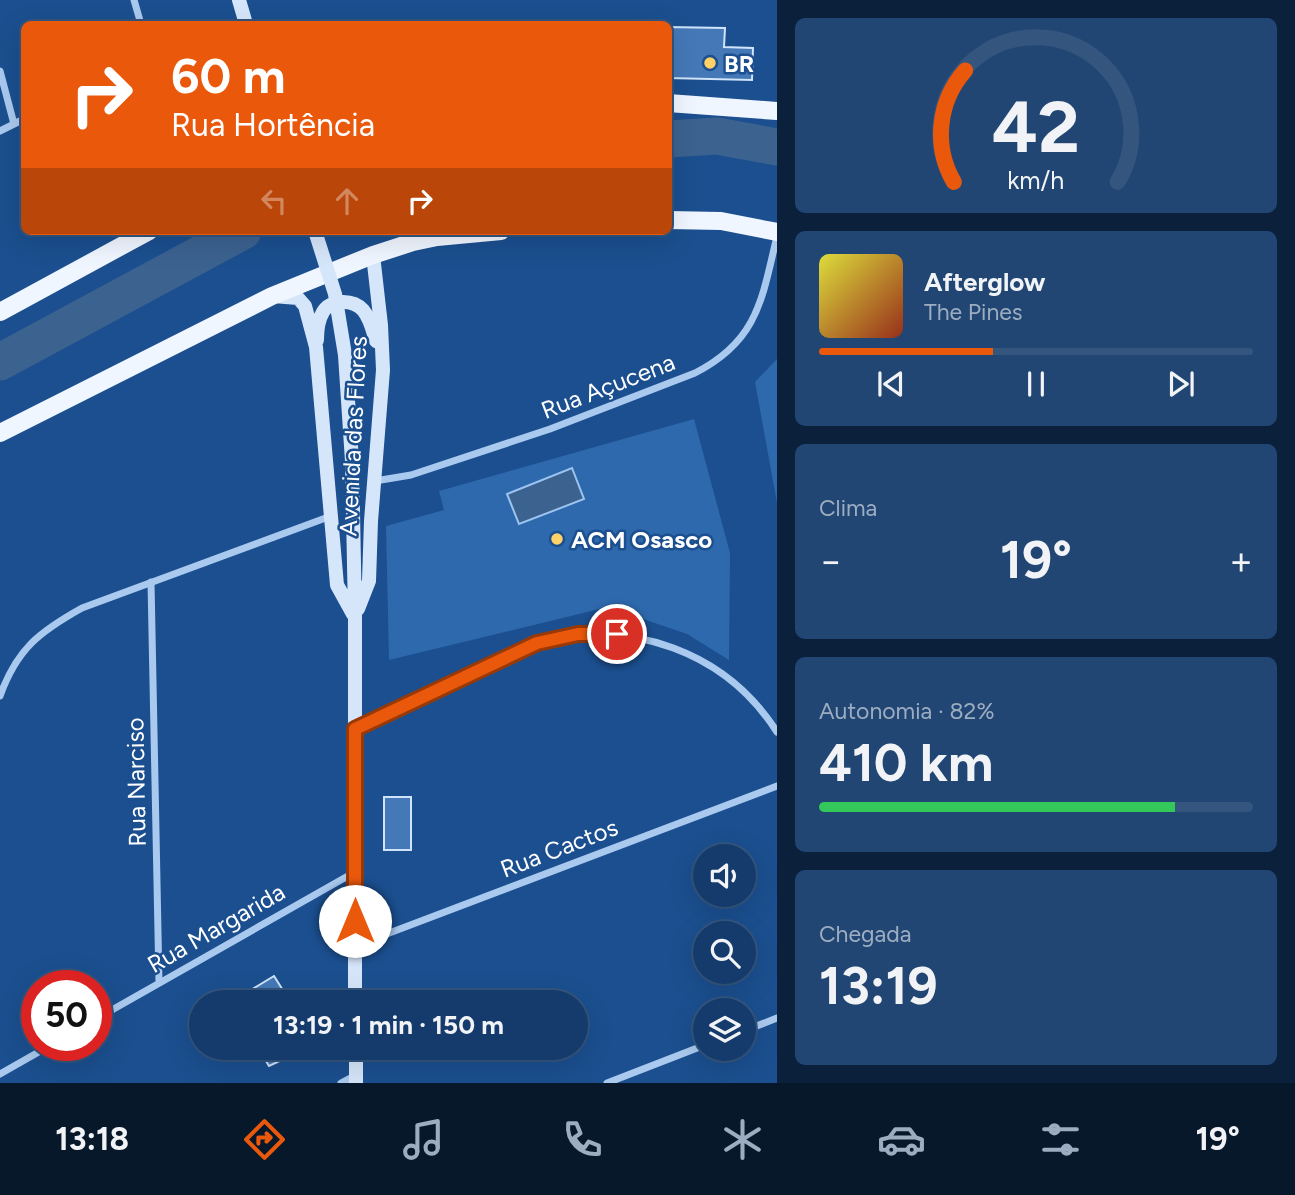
<!DOCTYPE html>
<html lang="pt">
<meta charset="utf-8">
<style>
:root{--surface:#143b6b;--page:#214673;--text:#f1f3f6;--muted:#9dadc1;--line:#33557e;--accent:#ea580c}
body{margin:0;font-family:Figtree,sans-serif;background:var(--page);color:var(--text);height:100vh;display:flex;flex-direction:column;font-size:26px;white-space:nowrap}
*{box-sizing:border-box;margin:0}
p{font-size:23px;color:var(--muted)}
.icon{flex:none;width:38px;height:38px;fill:none;stroke:currentColor;stroke-width:2;stroke-linecap:round;stroke-linejoin:round}
.map{position:relative;flex:1;overflow:hidden}
.panel{display:flex;flex-direction:column;gap:18px;padding:18px;background:#0b203b;width:518px}
.panel>*{flex:none}
.top-card{position:absolute;left:21px;top:21px;width:651px;height:214px;border-radius:10px;box-shadow:0 7px 28px #0002,0 0 0 2px var(--line);background:#ea580c;color:#fff;overflow:hidden}
.fabs{position:absolute;left:693px;top:844px;display:grid;gap:14px}
.fabs a{display:grid;place-items:center;width:63px;height:63px;border-radius:50%;background:var(--surface);box-shadow:0 7px 28px #0002,0 0 0 2px var(--line);font-size:35px}
.speed{position:absolute;left:21px;top:970px;display:flex;gap:14px;font-size:35px;font-weight:700;text-align:center}
.speed>*{display:grid;place-content:center;width:91px;height:91px;border-radius:50%;background:var(--surface);box-shadow:0 7px 28px #0002,0 0 0 2px var(--line);line-height:1}
.speed .limit{border:10px solid #d22;background:#fff;color:#111}
.pin{position:absolute;display:grid;place-items:center;width:60px;height:60px;color:#fff;margin:-30px;border:4px solid #fff;border-radius:50%;box-shadow:0 2px 7px #0007}
.me{position:absolute;width:77px;margin:-38px;rotate:0deg;stroke-linejoin:round;filter:drop-shadow(0 0 5px #0008)}
.turn{display:flex;align-items:center;gap:24px;height:147px;padding:0 35px;font-size:32px}
.turn .icon{width:91px;height:91px;stroke-width:2.5}
.turn b{display:block;font-size:49px;line-height:60px}
.lanes{display:flex;align-items:center;height:66px;padding:0 35px;background:#0003;justify-content:center;gap:35px;direction:ltr}
.lanes .off{opacity:.35}
.big{font-size:52px;font-weight:700;line-height:1.1}
.panel .card{flex:1;display:flex;flex-direction:column;justify-content:center;gap:10px;min-width:0;padding:0 24px;border-radius:10px;background:var(--page)}
.panel .dial{align-items:center;gap:0}
.dial svg{height:182px;overflow:visible;fill:none;stroke:var(--line);stroke-width:7;stroke-linecap:round;text-anchor:middle}
.dial text{fill:var(--text);stroke:none}
.song{display:flex;align-items:center;gap:21px}
.cover{width:84px;height:84px;border-radius:10px;background:linear-gradient(135deg,hsl(60 70% 55%),hsl(10 70% 35%))}
.played{height:7px;border-radius:4px;background:linear-gradient(90deg,var(--accent) 40%,var(--line) 40%)}
.keys{display:flex;justify-content:space-around;direction:ltr}
.heat{display:flex;justify-content:space-between;align-items:center;font-size:38px;direction:ltr}
.charge{height:10px;border-radius:5px;background:linear-gradient(90deg,#34c759 82%,var(--line) 0)}
.trip{position:absolute;left:189px;top:990px;width:399px;height:70px;border-radius:35px;background:var(--surface);box-shadow:0 7px 28px #0002,0 0 0 2px var(--line);font-weight:700;line-height:70px;text-align:center}
.tabs{display:flex;height:112px;justify-content:space-around;align-items:center;background:#08182b;color:var(--muted)}
.tabs .icon{width:49px;height:49px}
.tabs .on{color:var(--accent)}
.tabs b{font-size:32px;color:var(--text)}
main{display:flex;flex:1;min-height:0}
.map>svg:first-child{display:block}
.green{fill:#2e69ad}
.water{fill:#3c6290;stroke:#9cc4f0;stroke-width:2}
.lines{fill:none;stroke-linecap:round;stroke-linejoin:round}
.river{stroke:#3c6290;stroke-width:37}
.building{fill:#4478b7;stroke:#cfe3fa;stroke-width:2}
.minor{stroke:#a9c9ee;stroke-width:7}
.secondary{stroke:#d6e6fa;stroke-width:14}
.primary{stroke:#f0f6ff;stroke-width:18}
.secondary-bridge{stroke:#d6e6fa;stroke-width:14}
.route-casing{stroke:#983908;stroke-width:18}
.route{stroke:#ea580c;stroke-width:12}
.poi-dot{fill:#ffd166;stroke:#1b4f8f;stroke-width:2.5}
.labels{text-anchor:middle;dominant-baseline:central;stroke-width:5;stroke-linejoin:round;paint-order:stroke}
.poi-label{font-size:24px;font-weight:bold;fill:#fff;stroke:#1b4f8f;text-anchor:start}
.street-label{font-size:24px;fill:#fff;stroke:#1b4f8f}
</style>
<main>
<div class="map">
<svg width="777" height="1083" viewBox="0 0 777 1083">
<rect width="100%" height="100%" fill="#1b4f8f"/>
<path class="green" d="M777,359V503L755,382Z
M694,419L730,553L729,660L687,634L608,607L389,660L386,526L444,510L439,491Z"/>
<path class="water" d="M572,468L584,499L519,524L507,494Z"/>
<g class="lines">
<path class="river" d="M668,139L717,136L777,147
M0,362L243,231"/>
</g>
<path class="building" d="M668,27L725,28L724,47L753,48L752,80L668,78Z
M384,797H411V850H384Z
M274,976L291,1003H231V1002Z
M258,1048H292L293,1055L269,1066Z"/>
<g class="lines">
<path class="minor" d="M134,0L141,24
M0,71L14,124
M0,131L24,119
M375,481L411,475L550,429L695,373C758,341 762,299 777,236
M151,582L159,982
M0,696C17,649 39,632 82,608L331,516
M356,729C397,709 439,689 481,669C500,660 520,647 539,642C631,618 726,652 777,732
M355,946L777,786
M96,1019L355,872
M744,1031L777,1018
M0,1074L51,1045
M341,1083L356,1075
M607,1083L705,1045"/>
<path class="secondary" d="M239,0L246,24
M273,296L298,298L305,306L316,347L337,585L353,614
M317,340C317,330 318,320 323,312C330,299 353,299 363,310C370,318 373,331 376,341
M352,461L355,616V1003
M358,609L369,581L371,521L383,370L381,325L373,255
M356,1048V1083"/>
<path class="primary" d="M668,103L777,111
M668,220L721,221L777,232
M0,312L149,231
M0,433L272,296L373,255L413,242L437,237L501,231"/>
<path class="secondary-bridge" d="M315,231L335,294L345,355L352,461"/>
</g>
<g class="lines">
<g class="route-casing">
<path id="route" d="M355,921V729L537,643L578,634H617"/>
</g>
<use href="#route" class="route"/>
</g>
<g class="poi-dot">
<circle cx="710" cy="63" r="7"/>
<circle cx="557" cy="539" r="7"/>
</g>
<g class="labels">
<g class="poi-label">
<text x="724" y="63">BR</text>
<text x="571" y="539">ACM Osasco</text>
</g>
<g class="street-label">
<text transform="translate(608 386) rotate(-21)">Rua Açucena</text>
<text transform="translate(353 436) rotate(-87)">Avenida das Flores</text>
<text transform="translate(136 782) rotate(-91)">Rua Narciso</text>
<text transform="translate(559 848) rotate(-21)">Rua Cactos</text>
<text transform="translate(216 928) rotate(-30)">Rua Margarida</text>
</g>
</g>
</svg>
<div class="fabs">
<a><svg class="icon" aria-label="sound" viewBox="0 0 24 24"><path d="M4 9h4l5-4v14l-5-4H4zM17 9q2 3 0 6"/></svg></a>
<a><svg class="icon" aria-label="search" viewBox="0 0 24 24"><circle cx="10" cy="10" r="6"/><path d="M15 15l6 6"/></svg></a>
<a><svg class="icon" aria-label="layers" viewBox="0 0 24 24"><path d="M12 4l9 5-9 5-9-5zM3 14l9 5 9-5"/></svg></a>
</div>
<div class="speed"><div class="limit">50</div></div>
<div class="pin" style="left:617px;top:634px;background:#d93025"><svg class="icon" aria-label="arrive" viewBox="0 0 24 24"><path d="M6 21V4h12l-3 4 3 4H6"/></svg></div>
<svg class="me" style="left:355px;top:921px" viewBox="-20 -20 40 40"><circle r="19" fill="#fff"/><path d="M0-13L10 11 0 6-10 11z" fill="#ea580c"/></svg>
<div class="trip">13:19 · 1 min · 150 m</div>
<div class="top-card">
<div class="turn"><svg class="icon" aria-label="right" viewBox="0 0 24 24"><path d="M7 20v-9h11M14 6l5 5-5 5"/></svg><div><b>60 m</b>Rua Hortência</div></div>
<div class="lanes"><svg class="icon off" aria-label="left" viewBox="0 0 24 24"><path d="M17 20v-9H6M10 6l-5 5 5 5"/></svg><svg class="icon off" aria-label="ahead" viewBox="0 0 24 24"><path d="M12 20V5M6 11l6-6 6 6"/></svg><svg class="icon" aria-label="right" viewBox="0 0 24 24"><path d="M7 20v-9h11M14 6l5 5-5 5"/></svg></div>
</div>
</div>
<section class="panel">
<div class="card dial"><svg viewBox="0 0 100 80">
<path d="M14 69A42 42 0 1 1 86 69"/>
<path d="M14 69A42 42 0 0 1 19 20" stroke="#ea580c"/>
<text x="50" y="56" font-size="32" font-weight="700">42</text>
<text x="50" y="72" font-size="11">km/h</text>
</svg></div>
<div class="card">
<div class="song"><i class="cover"></i><div><b>Afterglow</b><p>The Pines</p></div></div>
<div class="played"></div>
<div class="keys"><svg class="icon" aria-label="previous" viewBox="0 0 24 24"><path d="M18 5L8 12l10 7zM5 5v14"/></svg><svg class="icon" aria-label="pause" viewBox="0 0 24 24"><path d="M8 5v14M16 5v14"/></svg><svg class="icon" aria-label="next" viewBox="0 0 24 24"><path d="M6 5l10 7-10 7zM19 5v14"/></svg></div>
</div>
<div class="card"><p>Clima</p>
<div class="heat"><a>−</a><b class="big">19°</b><a>+</a></div>
</div>
<div class="card"><p>Autonomia · 82%</p><b class="big">410 km</b><div class="charge"></div></div>
<div class="card"><p>Chegada</p><b class="big">13:19</b></div>
</section>
</main>
<nav class="tabs">
<b>13:18</b>
<svg class="icon on" aria-label="directions" viewBox="0 0 24 24"><path d="M12 3l9 9-9 9-9-9zM9 14v-3h6M13 9l2 2-2 2"/></svg>
<svg class="icon" aria-label="music" viewBox="0 0 24 24"><path d="M9 18V5l10-2v13"/><circle cx="6" cy="18" r="3"/><circle cx="16" cy="16" r="3"/></svg>
<svg class="icon" aria-label="phone" viewBox="0 0 24 24"><path d="M5 4h4l2 5-3 2q2 4 5 5l2-3 5 2v4C11 20 4 13 5 4z"/></svg>
<svg class="icon" aria-label="climate" viewBox="0 0 24 24"><path d="M12 3v18M4 7l16 10M4 17L20 7"/></svg>
<svg class="icon" aria-label="car" viewBox="0 0 24 24"><path d="M5 17H2v-5l4-1 3-4h7l3 4 3 1v5h-3M9 17h6M6 11h13"/><circle cx="7" cy="17" r="2"/><circle cx="17" cy="17" r="2"/></svg>
<svg class="icon" aria-label="filters" viewBox="0 0 24 24"><path d="M4 7h16M4 17h16"/><circle cx="9" cy="7" r="2"/><circle cx="15" cy="17" r="2"/></svg>
<b>19°</b>
</nav>
